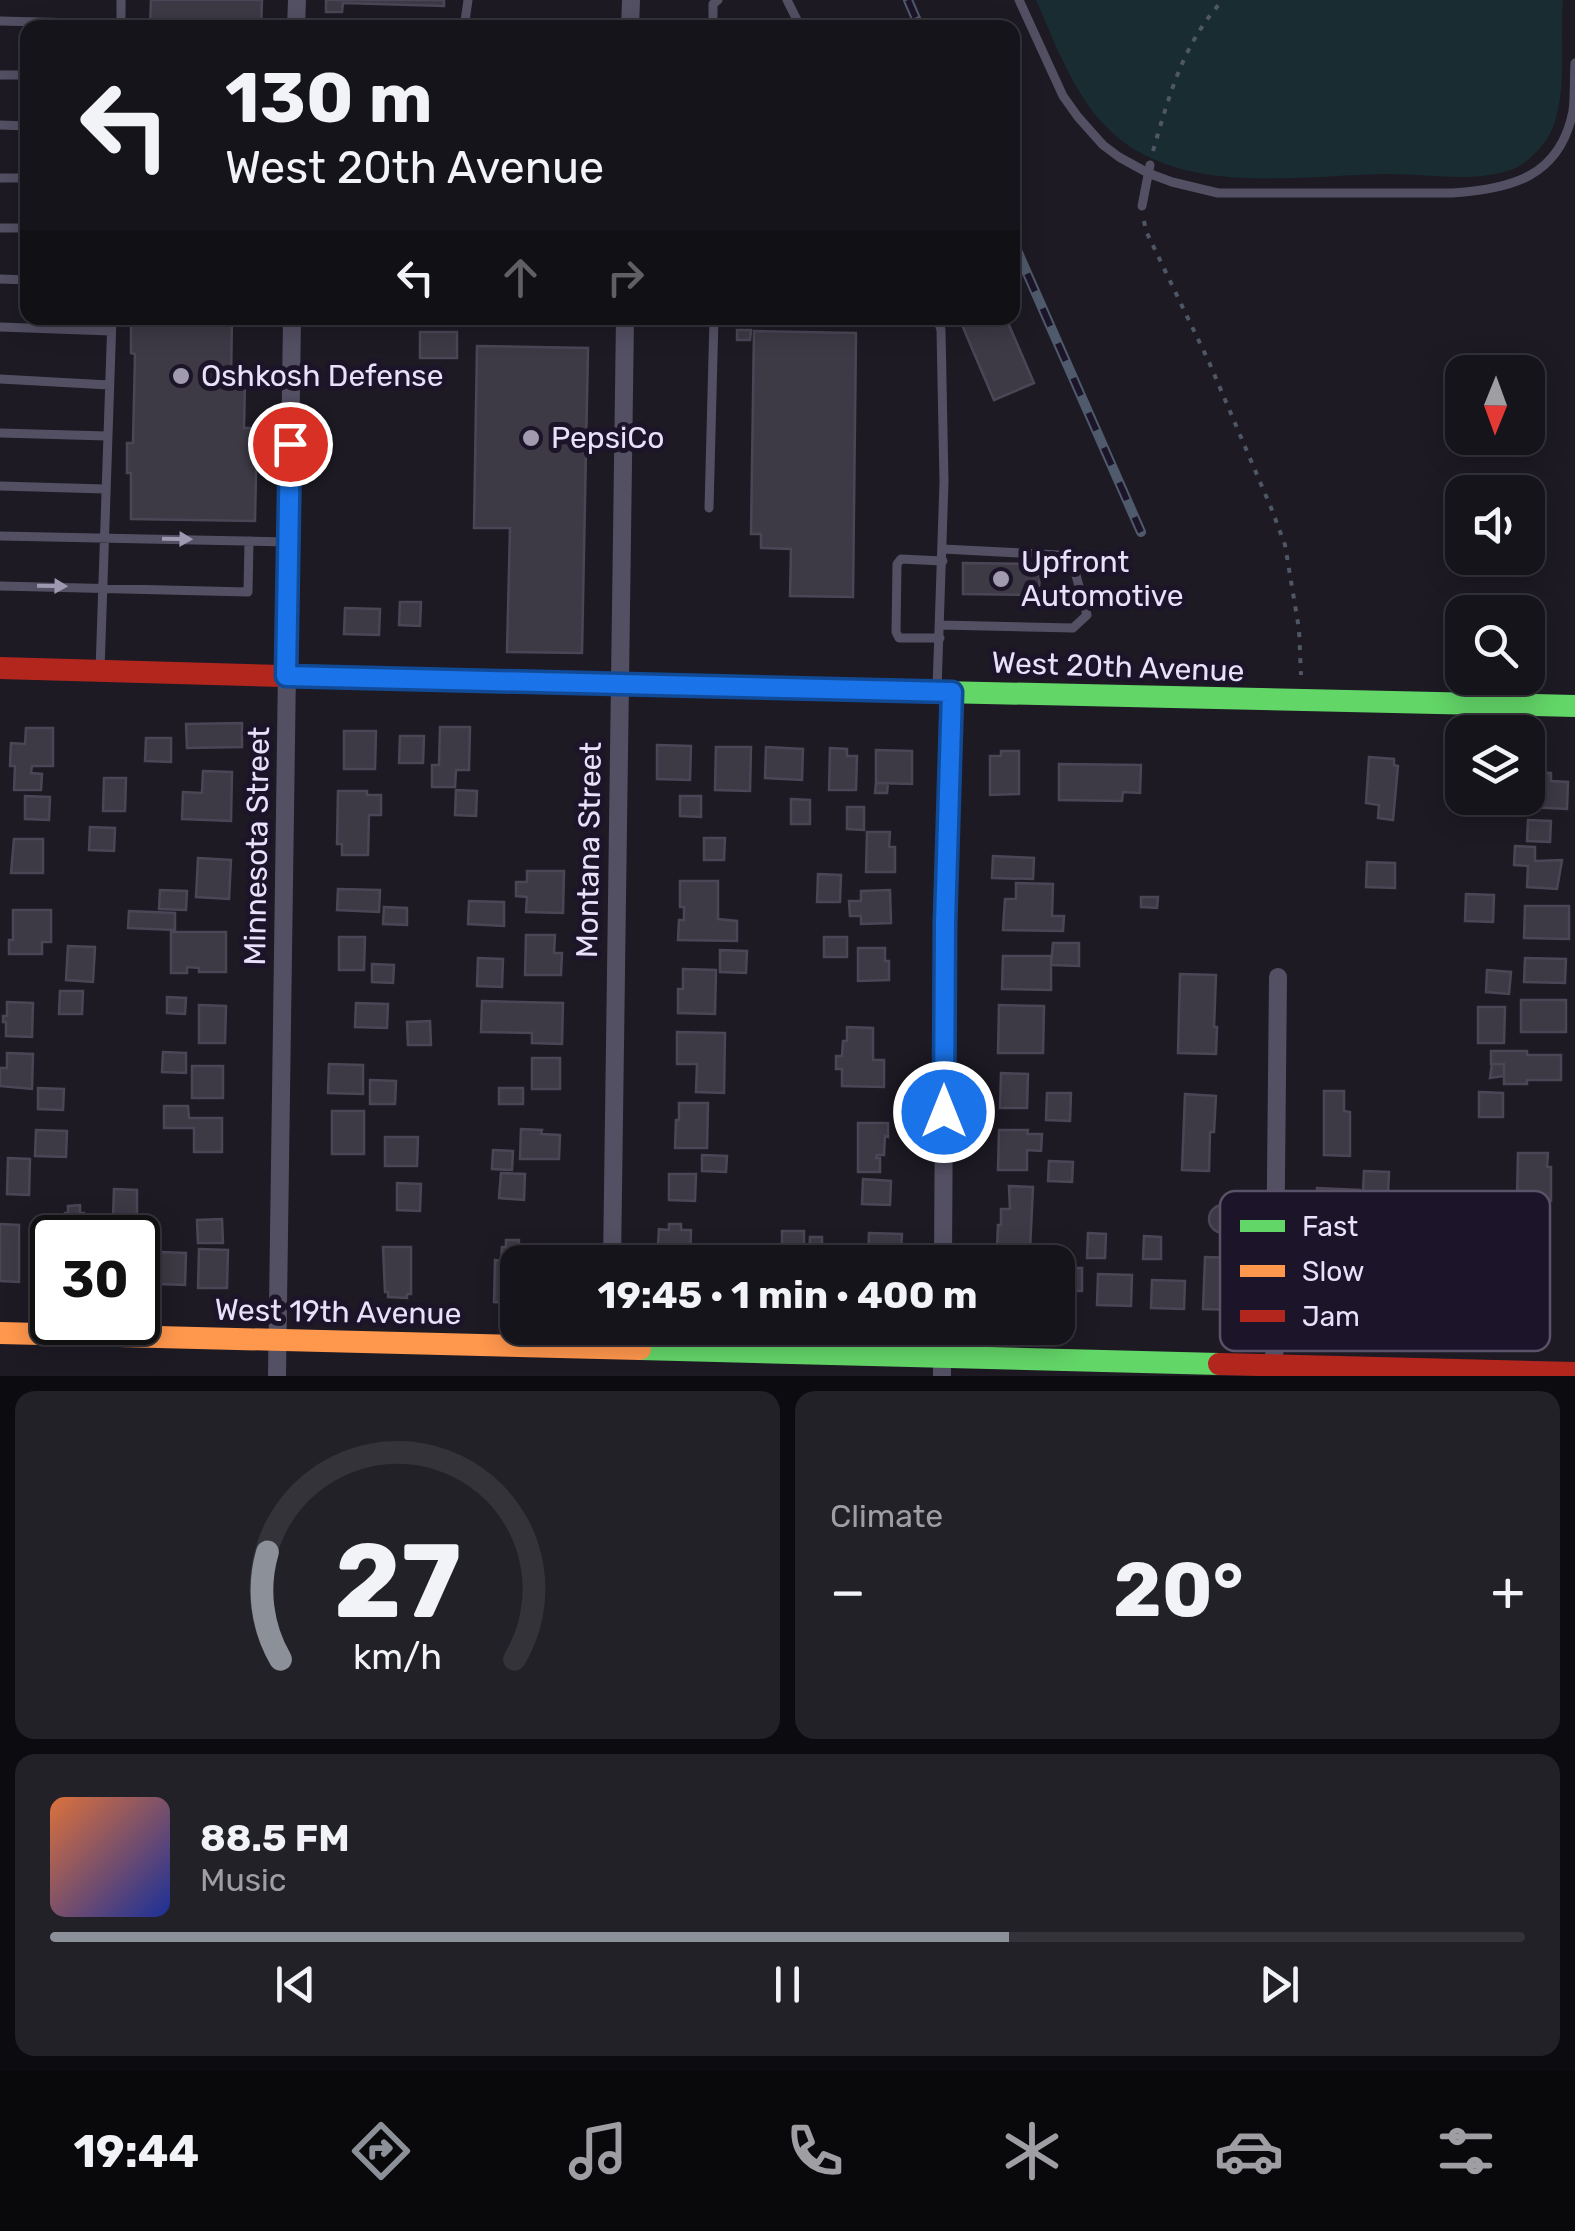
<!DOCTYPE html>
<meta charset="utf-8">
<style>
:root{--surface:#16141b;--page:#232128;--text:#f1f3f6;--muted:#9e9ea3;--line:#35333a;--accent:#8c9099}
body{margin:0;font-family:Rubik,sans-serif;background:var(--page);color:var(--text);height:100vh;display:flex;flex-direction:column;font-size:38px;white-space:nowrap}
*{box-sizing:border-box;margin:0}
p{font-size:32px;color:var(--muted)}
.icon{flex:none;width:55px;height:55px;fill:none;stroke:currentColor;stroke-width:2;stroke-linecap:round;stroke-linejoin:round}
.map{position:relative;height:1376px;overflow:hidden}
.sheet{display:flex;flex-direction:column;gap:15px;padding:15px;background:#0c0b0f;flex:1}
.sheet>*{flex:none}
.banner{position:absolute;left:20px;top:20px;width:1000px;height:305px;border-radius:20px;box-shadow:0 5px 25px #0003,0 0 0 2px var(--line);background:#16141b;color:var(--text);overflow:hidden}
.needle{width:65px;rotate:181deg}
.buttons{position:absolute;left:1445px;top:355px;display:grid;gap:20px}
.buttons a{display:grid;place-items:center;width:100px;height:100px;border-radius:20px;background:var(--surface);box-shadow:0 5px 25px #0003,0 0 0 2px var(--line);font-size:50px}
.speed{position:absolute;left:30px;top:1215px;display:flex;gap:20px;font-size:50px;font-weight:700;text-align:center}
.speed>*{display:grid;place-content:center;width:130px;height:130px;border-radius:50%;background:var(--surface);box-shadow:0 5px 25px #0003,0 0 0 2px var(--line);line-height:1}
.speed .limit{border:5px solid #111;border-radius:15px;background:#fff;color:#111}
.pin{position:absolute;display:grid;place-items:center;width:85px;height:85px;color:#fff;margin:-42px;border:5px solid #fff;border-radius:50%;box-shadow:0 2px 10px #0007}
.me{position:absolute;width:110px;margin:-55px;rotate:0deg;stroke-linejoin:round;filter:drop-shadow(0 0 8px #0008)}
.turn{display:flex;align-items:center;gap:35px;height:210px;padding:0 40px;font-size:45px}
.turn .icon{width:130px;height:130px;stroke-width:2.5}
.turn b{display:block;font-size:70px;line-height:85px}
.lanes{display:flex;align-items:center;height:95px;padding:0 40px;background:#0003;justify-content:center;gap:50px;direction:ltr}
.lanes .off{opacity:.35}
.big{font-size:75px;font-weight:700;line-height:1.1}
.sheet .card{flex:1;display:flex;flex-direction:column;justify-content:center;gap:15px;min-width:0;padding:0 35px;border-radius:20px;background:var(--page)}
.sheet .dial{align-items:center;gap:0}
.dial svg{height:260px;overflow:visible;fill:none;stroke:var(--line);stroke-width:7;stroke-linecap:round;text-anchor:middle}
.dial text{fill:var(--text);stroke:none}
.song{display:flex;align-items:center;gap:30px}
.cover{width:120px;height:120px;border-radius:15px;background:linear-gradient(135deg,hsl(20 70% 55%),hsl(230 70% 35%))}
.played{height:10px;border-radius:5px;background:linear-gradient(90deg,var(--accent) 65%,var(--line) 65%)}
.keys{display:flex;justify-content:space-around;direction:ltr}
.heat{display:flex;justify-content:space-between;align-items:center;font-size:55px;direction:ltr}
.sheet .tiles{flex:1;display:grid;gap:15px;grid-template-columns:1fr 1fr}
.card:last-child{grid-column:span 2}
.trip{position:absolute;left:500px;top:1245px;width:575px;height:100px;border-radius:20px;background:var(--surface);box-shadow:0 5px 25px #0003,0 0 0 2px var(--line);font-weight:700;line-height:100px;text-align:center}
.tab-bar{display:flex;height:160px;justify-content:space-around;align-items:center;background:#09080b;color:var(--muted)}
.tab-bar .icon{width:70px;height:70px}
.tab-bar .on{color:var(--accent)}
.tab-bar b{font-size:45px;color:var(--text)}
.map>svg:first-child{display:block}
.green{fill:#192c31}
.building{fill:#3d3945;stroke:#4b4656;stroke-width:2.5}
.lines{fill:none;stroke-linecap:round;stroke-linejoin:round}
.path{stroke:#4f5665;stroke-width:4;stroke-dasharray:5 8;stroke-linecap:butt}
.lane{stroke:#545064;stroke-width:9}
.street{stroke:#545064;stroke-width:18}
.fast{stroke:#63d668;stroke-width:22}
.slow{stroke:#ff974d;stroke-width:22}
.jam{stroke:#b3261e;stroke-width:22}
.rail-casing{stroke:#4f5b6c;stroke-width:10}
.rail{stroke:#1c1529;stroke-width:6;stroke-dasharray:19;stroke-linecap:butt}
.oneway{fill:#9e98b0}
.route-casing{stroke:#114b97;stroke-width:25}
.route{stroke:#1a73e8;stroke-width:18}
.poi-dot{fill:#a19bb0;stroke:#1c1529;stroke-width:4}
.labels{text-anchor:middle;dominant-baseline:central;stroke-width:10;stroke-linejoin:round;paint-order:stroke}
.poi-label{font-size:30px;fill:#e8e1fb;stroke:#1c1529;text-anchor:start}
.street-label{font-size:30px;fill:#e8e1fb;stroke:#1c1529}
.key{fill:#1c1529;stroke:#595268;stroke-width:2.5}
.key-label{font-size:28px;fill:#e8e1fb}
</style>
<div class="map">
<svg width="1575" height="1376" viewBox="0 0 1575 1376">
<rect width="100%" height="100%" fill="#1d1a24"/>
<path class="green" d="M1036,0H1563C1559,40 1570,108 1545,142C1536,153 1524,166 1510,170C1472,183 1429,174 1389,174C1306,175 1202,194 1129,146C1079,112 1059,52 1036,0Z"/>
<path class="building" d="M151,0H262L261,28H150Z
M326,0H444V6L343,3L342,12H326Z
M135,318H232L231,378L245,379L244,428H257L255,521L131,519V473H127V443H133L135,354L131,353V326H135Z
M980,318H1006L1034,383L994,400L962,325Z
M737,330H751L750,340H737Z
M754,331L856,333L853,597L790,596L791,549L761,548V534H751Z
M420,332H457V358H420Z
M477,346L588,348L582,653L507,652L510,528H474Z
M963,563L1040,564L1039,595L963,594Z
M400,602H421L420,626L399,625Z
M345,608L380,609L379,635L344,634Z
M242,723V747L187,748L186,724Z
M440,727H470L469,770H456L455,787H432V765H439Z
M26,728H53V766H32L31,773L42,774L41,790H14L15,766H10L11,743L25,744Z
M344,731H376L375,769H344Z
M400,736H424L423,763H399Z
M146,738H171V762L145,761Z
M657,745L691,746L690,780L657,779Z
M716,747H751L750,791L715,790Z
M766,747L803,749L802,780L765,778Z
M830,748L847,749V756H857L856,790H829Z
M876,750L912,751V784L876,783Z
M1001,751H1019V794L990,795V756H1001Z
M1369,757L1394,759V765L1398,766L1393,820L1378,818L1379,805L1366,803Z
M1059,764L1141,765L1140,793L1123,792L1122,801L1059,800Z
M1458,768L1462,769V798H1507V803L1455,799Z
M203,771L232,772L231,821L182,819L183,792L202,793Z
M1530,772L1551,773V781L1568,782L1567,809L1528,807Z
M104,778H126L125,811H103Z
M876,783H888L887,793H875Z
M456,790L477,791L476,816L455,815Z
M338,791H367V795H381V815H369L368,855H342V844H337Z
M25,796L50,797L49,820L25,819Z
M680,796H701V817L680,816Z
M791,799L810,800V824H791Z
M847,807H864V830L847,829Z
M1528,820L1551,821L1550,842L1527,841Z
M90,827L115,828L114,851L89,850Z
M867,832H890L889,847H895V872H866Z
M704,838H725L724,860H704Z
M14,839H43V873H11Z
M1515,846L1535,847V861L1562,860L1557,889L1527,887L1528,866L1514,865Z
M993,856L1034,858L1033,879L992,878Z
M198,858L231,860L229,899L196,897Z
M1367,862L1395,863V888L1366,887Z
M527,871H564L563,913L526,912L527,897L516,896V882H527Z
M818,874L841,875L840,902H817Z
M680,881H718V919L737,921V941L678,940L679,920H684V907H680Z
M1016,883L1053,884L1052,916H1064L1063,931L1003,930L1005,899H1016Z
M338,889L380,890L379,912L337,910Z
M160,890L187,891L186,910L159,909Z
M890,890L891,923L861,924V916H850L849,901H861V891Z
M1466,894L1494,895L1493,922L1465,921Z
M1141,897H1158L1157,908L1141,907Z
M469,901L504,902V926L468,924Z
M1525,906H1569V939L1524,938Z
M384,907L407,908V925L383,924Z
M13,910H51V942H42V954H9V940H13Z
M129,911L175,913V930L128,928Z
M171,932H226V972H199V968L187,967V973H171Z
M526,935H555L554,953H562L561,975H525Z
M339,937H365L364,970H339Z
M824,937H847V957H824Z
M1053,943H1079V966L1051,965Z
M68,946L95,947L93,982L66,980Z
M858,948H885V961H889V980L858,981Z
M720,950L747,951L746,973L720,972Z
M1003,956H1051V990L1002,989Z
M478,958L503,959L502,987L477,986Z
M1525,958L1566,959L1565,983L1524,982Z
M372,964L394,965L393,983L372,982Z
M683,969L716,970L715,1014L678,1013V989H683Z
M1487,970L1511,972L1509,994L1486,992Z
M1180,974L1216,975L1214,1027H1217L1216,1054L1178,1053Z
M60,991H83L82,1014H59Z
M167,997L186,998L185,1014L167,1013Z
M1521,1000H1566V1032H1521Z
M482,1001L563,1003L562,1044L532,1043V1033L481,1032Z
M7,1002L33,1003L32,1037L6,1036V1022H3V1016H7Z
M356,1003L388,1004L387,1028L355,1027Z
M199,1005L226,1006L225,1043H199Z
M999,1005L1044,1006L1043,1053H998Z
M1478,1007H1505L1504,1043H1478Z
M430,1021L431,1045H408L407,1022Z
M847,1027L873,1028V1060H884V1087L842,1086V1069H836V1056H842L843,1041H847Z
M677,1032L725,1033L724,1093L696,1092L697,1064H677Z
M1491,1051H1527V1055H1561V1080H1527V1084H1504V1064H1491Z
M163,1052L186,1053V1073L162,1072Z
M7,1053L33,1054L32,1089L0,1086V1068H7Z
M532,1058H560V1089H532Z
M329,1064L363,1065V1094L328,1093Z
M1492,1064H1504V1076L1490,1078Z
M192,1066H223V1098H192Z
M1001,1073L1028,1074L1027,1108H1000Z
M370,1080L396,1081L395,1104H370Z
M38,1088L64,1089L63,1110L38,1109Z
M499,1088H523V1104H499Z
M1324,1091H1344V1111L1350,1112V1156L1324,1155Z
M1479,1092L1503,1093V1117H1479Z
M1047,1093H1071L1070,1121L1046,1120Z
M1185,1094L1216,1096L1214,1132H1210L1209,1171L1182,1170Z
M679,1103H708L707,1148H675L676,1120H679Z
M164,1106H188L189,1118H222V1152H194V1128H164Z
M332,1111H364V1154H332Z
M858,1123H888V1137L885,1136L884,1155H877L876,1158H880V1172H858Z
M521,1129L542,1130L541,1134L560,1135L559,1159H520Z
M36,1130L67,1131L66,1157L35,1156Z
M999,1130H1028L1027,1134H1042L1041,1151L1027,1150V1170H998Z
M385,1137H418L417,1166H385Z
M493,1150L513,1151L512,1170L492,1169Z
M1518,1153H1548L1547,1167H1551V1201H1547V1224H1506L1507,1200H1517Z
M702,1155L727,1156L726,1172L702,1171Z
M8,1158L30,1159L29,1195L7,1194Z
M1049,1161L1073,1162L1072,1182L1048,1181Z
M1364,1171L1389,1172L1388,1192L1363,1191Z
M501,1173L525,1174L524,1200L499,1198Z
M669,1174H696L695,1201L669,1200Z
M863,1179L891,1181L890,1205L862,1204Z
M397,1183L421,1184L420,1211L397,1210Z
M1009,1186L1033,1187L1030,1250L997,1249L998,1225H1001V1209H1010Z
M1317,1188L1360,1190L1358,1216L1315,1213Z
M114,1189L137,1190V1219L113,1218Z
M80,1205V1213H84V1233H65V1213H68V1206Z
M1209 1219a14 14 0 1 1 28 0a14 14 0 1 1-28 0Z
M222,1219L223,1243H198L197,1220Z
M0,1224L19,1225V1282L0,1281Z
M669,1224H681V1230H691L690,1262H657L659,1229L669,1230Z
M782,1231H804V1256H782Z
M869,1233L902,1234L901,1251L898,1250L897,1262H868Z
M1088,1233L1106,1234L1105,1258H1087Z
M1144,1236L1161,1237V1259H1143Z
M810,1237H822V1258H809Z
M506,1240H519L517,1303L494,1302L495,1260L501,1261L502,1247H506Z
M383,1247H411V1294H407V1298L388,1297V1292H385Z
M199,1249L228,1250L227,1288H198Z
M161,1252L186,1253L185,1285L160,1284Z
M1205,1257L1235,1258L1233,1310L1203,1309Z
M1064,1268H1082V1291H1063Z
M1098,1274L1132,1275L1131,1306L1097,1305Z
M1152,1280L1185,1281L1184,1309L1151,1308Z"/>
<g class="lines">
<path class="path" d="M1153,151C1169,96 1183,43 1223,0
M1144,221L1146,231L1209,362L1272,510L1285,545L1299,629L1301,675"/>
<path class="lane" d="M121,0V27
M787,0L801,28
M1019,0L1063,96L1078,117L1103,145L1119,157L1148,173L1172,182L1218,193H1453C1511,189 1560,177 1573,111C1575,96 1574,79 1575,63
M0,21L121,24
M464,28L468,0
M713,28V4L718,0
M0,75H28
M0,125L28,126
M0,178H28
M1142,206L1150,165
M0,228H28
M0,279L28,280
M937,318L941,330L944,482L937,689
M0,327L111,331
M0,379L109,385
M0,433L107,436
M0,486L105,489
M709,508L714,318
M0,536L288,542
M0,586L248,592L249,541
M940,625L1073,628L1087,615L1072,561L1059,555L943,549
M940,638H899L896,632L897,564L901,559L943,561
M100,670L112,318"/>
<path class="street" d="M296,28L297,0
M630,28L631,0
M612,1262L625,318
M943,1262L945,923L952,692
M277,1376L292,318
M942,1376V1328
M1274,1376L1278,977"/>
<path class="fast" d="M764,688L1575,706
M640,1349L1219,1364"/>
<path class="slow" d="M318,677L764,688
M0,1333L640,1349"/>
<path class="jam" d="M0,668L318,677
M1219,1364L1575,1373"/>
<g class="rail-casing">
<path id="rail" d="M908,0L920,28
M1012,239L1141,532"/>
</g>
<use href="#rail" class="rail"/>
</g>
<defs><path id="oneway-solid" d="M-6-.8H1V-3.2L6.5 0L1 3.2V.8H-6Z" transform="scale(2.5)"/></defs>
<g class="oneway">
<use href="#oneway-solid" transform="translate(177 539) rotate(1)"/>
<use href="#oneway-solid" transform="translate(52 586) rotate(1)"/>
</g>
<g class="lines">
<g class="route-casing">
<path id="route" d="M290,444L286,676L952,692L945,923L944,1112"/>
</g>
<use href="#route" class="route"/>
</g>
<g class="poi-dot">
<circle cx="181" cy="376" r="10"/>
<circle cx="531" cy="438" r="10"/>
<circle cx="1001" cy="579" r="10"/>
</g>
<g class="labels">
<g class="poi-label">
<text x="201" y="376">Oshkosh Defense</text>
<text x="551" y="438">PepsiCo</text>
<text x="1021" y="562">Upfront<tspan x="1021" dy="34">Automotive</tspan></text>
</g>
<g class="street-label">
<text transform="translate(1118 667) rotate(2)">West 20th Avenue</text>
<text transform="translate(257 846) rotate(-89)">Minnesota Street</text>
<text transform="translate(589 850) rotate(-89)">Montana Street</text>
<text transform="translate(338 1312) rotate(1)">West 19th Avenue</text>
</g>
</g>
<rect x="1220" y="1191" width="330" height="160" rx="15" class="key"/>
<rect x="1240" y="1220" width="45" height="12" fill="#63d668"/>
<rect x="1240" y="1265" width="45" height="12" fill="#ff974d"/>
<rect x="1240" y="1310" width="45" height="12" fill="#b3261e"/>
<g class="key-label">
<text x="1302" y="1236">Fast</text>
<text x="1302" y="1281">Slow</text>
<text x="1302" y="1326">Jam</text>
</g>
</svg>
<div class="buttons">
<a><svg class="needle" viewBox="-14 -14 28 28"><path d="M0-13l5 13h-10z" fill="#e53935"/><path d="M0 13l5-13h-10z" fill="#9e9ea3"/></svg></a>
<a><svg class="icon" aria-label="sound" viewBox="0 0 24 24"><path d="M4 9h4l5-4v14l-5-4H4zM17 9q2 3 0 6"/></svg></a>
<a><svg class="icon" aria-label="search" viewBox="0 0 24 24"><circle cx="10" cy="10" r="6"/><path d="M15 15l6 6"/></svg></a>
<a><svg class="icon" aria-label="layers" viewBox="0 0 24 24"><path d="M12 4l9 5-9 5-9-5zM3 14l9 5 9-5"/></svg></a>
</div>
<div class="speed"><div class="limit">30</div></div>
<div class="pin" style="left:290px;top:444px;background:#d93025"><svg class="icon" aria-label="arrive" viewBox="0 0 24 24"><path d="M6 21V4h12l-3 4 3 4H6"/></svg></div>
<svg class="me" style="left:944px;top:1112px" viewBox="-20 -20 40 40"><circle r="17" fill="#1a73e8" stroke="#fff" stroke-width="3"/><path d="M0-11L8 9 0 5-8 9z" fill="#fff"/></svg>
<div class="trip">19:45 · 1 min · 400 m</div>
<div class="banner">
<div class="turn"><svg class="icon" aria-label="left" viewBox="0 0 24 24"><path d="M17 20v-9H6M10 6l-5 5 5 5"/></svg><div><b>130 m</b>West 20th Avenue</div></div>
<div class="lanes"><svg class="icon" aria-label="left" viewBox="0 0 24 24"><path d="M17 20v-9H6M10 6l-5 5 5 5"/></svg><svg class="icon off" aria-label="ahead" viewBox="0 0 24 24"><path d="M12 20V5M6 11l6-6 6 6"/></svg><svg class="icon off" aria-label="right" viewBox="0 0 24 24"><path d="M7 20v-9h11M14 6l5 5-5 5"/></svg></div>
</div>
</div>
<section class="sheet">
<div class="tiles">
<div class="card dial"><svg viewBox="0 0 100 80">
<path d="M14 69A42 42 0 1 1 86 69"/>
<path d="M14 69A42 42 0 0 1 10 36" stroke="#8c9099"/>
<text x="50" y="56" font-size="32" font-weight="700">27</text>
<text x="50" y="72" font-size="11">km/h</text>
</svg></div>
<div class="card"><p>Climate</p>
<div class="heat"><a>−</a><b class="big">20°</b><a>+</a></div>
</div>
<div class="card">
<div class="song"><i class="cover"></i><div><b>88.5 FM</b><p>Music</p></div></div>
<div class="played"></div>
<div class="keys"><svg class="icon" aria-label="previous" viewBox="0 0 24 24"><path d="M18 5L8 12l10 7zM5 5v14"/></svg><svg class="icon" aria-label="pause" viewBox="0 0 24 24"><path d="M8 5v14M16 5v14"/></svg><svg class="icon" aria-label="next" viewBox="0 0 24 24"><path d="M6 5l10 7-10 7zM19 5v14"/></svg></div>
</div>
</div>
</section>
<nav class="tab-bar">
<b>19:44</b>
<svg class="icon on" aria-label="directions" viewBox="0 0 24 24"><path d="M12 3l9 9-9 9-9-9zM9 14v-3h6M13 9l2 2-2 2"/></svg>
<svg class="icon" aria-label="music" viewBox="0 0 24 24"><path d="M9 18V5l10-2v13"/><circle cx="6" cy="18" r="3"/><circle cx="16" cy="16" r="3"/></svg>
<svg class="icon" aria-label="phone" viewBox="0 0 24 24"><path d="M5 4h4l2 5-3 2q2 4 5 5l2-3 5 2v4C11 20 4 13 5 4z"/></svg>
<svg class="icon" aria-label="climate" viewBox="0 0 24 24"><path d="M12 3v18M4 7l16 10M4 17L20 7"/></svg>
<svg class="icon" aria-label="car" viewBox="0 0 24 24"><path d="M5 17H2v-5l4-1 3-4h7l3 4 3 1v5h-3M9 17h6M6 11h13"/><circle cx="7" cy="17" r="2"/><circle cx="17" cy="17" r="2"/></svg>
<svg class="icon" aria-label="filters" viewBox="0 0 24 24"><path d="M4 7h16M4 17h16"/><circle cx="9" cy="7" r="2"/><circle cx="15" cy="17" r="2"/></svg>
</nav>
